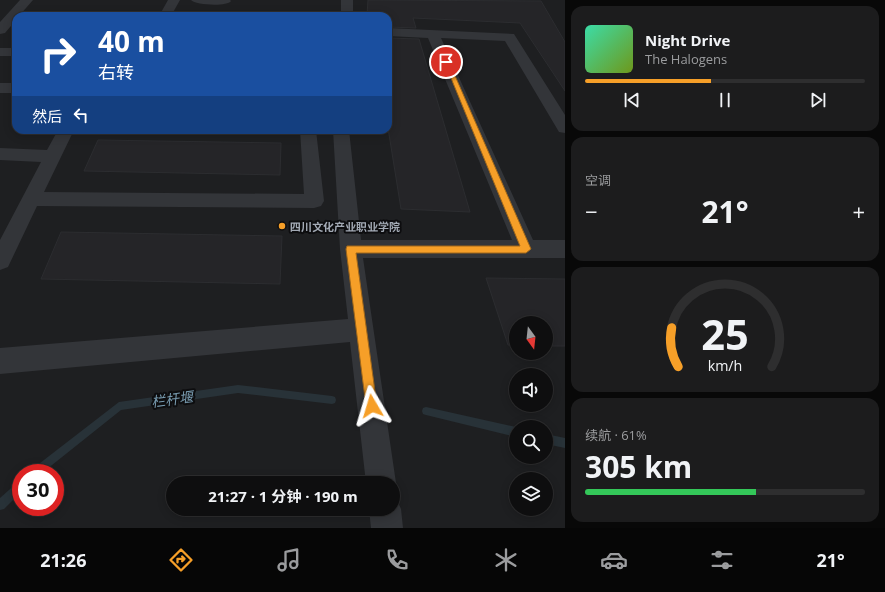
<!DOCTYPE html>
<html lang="zh">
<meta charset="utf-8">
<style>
:root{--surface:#0e0e0f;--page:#1c1c1d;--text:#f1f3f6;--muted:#9b9c9e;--line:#2e2e2f;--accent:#f69f28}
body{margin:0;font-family:"Open Sans","Noto Sans SC",sans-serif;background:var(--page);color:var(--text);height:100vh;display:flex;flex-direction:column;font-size:15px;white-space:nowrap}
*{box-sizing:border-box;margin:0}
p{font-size:13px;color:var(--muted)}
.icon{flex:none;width:22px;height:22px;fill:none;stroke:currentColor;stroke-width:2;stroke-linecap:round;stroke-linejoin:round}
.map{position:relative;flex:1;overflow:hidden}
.sheet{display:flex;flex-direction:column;gap:6px;padding:6px;background:#080808;width:320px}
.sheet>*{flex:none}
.top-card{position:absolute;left:12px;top:12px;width:380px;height:122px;border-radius:12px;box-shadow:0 2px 10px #0003,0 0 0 1px var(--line);background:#1a4fa0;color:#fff;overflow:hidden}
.needle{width:26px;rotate:165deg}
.tools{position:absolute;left:509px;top:316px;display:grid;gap:8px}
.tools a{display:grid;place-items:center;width:44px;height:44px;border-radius:50%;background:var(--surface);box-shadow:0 2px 10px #0003,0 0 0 1px var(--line);font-size:20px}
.speed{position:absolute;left:12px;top:464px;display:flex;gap:8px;font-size:20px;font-weight:700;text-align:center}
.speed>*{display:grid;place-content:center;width:52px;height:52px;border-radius:50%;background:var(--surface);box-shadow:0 2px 10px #0003,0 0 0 1px var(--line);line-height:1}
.speed .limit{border:6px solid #d22;background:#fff;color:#111}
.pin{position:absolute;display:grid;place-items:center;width:34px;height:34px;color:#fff;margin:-17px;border:2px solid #fff;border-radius:50%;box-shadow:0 1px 4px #0007}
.me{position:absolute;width:44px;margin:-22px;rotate:353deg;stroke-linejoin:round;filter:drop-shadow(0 0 3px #0008)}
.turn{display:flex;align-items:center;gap:14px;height:84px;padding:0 20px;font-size:18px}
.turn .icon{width:52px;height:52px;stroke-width:2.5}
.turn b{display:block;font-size:28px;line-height:34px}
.then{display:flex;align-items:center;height:38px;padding:0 20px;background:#0003;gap:8px;font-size:15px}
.big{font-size:30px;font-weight:700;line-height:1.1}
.sheet .widget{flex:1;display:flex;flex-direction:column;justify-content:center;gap:6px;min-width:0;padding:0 14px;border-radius:12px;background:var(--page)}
.sheet .dial{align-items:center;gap:0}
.dial svg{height:104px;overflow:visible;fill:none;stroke:var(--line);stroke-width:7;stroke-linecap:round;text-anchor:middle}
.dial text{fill:var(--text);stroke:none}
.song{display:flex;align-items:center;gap:12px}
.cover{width:48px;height:48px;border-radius:6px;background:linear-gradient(135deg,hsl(160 70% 55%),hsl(80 70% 35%))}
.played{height:4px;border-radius:2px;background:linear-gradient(90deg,var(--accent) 45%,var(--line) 45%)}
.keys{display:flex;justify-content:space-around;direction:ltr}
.heat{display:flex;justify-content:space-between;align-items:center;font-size:22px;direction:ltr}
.charge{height:6px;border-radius:3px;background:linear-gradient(90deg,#34c759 61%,var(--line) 0)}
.trip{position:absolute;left:166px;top:476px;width:234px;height:40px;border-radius:20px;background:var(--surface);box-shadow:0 2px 10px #0003,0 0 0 1px var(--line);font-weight:700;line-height:40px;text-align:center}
.dock{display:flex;height:64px;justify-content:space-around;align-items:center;background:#060606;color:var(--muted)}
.dock .icon{width:28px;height:28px}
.dock .active{color:var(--accent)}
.dock b{font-size:18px;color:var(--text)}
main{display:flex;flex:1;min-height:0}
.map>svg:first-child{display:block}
.built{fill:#1e1f21;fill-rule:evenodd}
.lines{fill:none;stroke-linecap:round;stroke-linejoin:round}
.stream{fill:#283238;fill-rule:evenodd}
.building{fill:#252528;stroke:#2c2d30}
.minor{fill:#333539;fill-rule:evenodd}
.route{fill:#f69f28;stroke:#a0671a}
.poi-dot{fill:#f69f28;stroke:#0d0d0f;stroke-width:1.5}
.labels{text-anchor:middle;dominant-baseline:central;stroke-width:4;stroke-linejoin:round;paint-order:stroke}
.poi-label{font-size:11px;font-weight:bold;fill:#a3aab5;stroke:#0d0d0f;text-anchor:start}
.near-water-label{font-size:14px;font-style:italic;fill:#799cb1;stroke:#0d0d0f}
</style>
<main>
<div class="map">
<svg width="565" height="528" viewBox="0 0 565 528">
<rect width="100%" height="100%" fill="#121214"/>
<path class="built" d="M0,0H565V528H0ZM16,16H388V130H16ZM516,323H546V353H516ZM516,375H546V405H516ZM516,427H546V457H516ZM21,473H55V507H21ZM516,479H546V509H516ZM173,483H393V509H173Z"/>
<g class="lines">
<path class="stream" d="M238,385L332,396L335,397L336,400L335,403L332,404L238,393L121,410L42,473H29L31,470L119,402Z
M426,407L516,427V437L426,415L423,414L422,411L423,408Z
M546,434L565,438V448L546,444Z
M21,480V492L4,509L0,510V498L18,482Z"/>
</g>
<path class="building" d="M368,0L541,1L565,42V91L520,23L413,18L416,28L388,27V16L367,15Z
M388,38L419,39L470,212L401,209L388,128Z
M98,140L281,143L280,175L84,171Z
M61,232L282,236L280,284L41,279Z
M486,278L565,279V346H546V323H516V345H508Z"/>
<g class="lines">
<path class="minor" d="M20,0H33L19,16H16V20L5,33L0,34V22Z
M168,0H180L171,16H159Z
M191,0H230L231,1C227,7 195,5 191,0Z
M341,0H353V16H341Z
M388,28L514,34L565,115V133L559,132L505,41L441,38L533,240H565V258H363L396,483L393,491V483H366L350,342L0,374V348L348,319L340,249L333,130H349L361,240H512L428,38L388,36Z
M0,48H16V56H0Z
M0,83H16V93H0Z
M58,130H74L44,192L304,194L300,130H316L324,201L321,206L314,208L37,206L8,267L0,270V240L41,162L0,160V148L47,150Z
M393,497L396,498L401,509L403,528H371L369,509H393Z"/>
</g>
<path class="route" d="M444,61L449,62L531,249L526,253H356L377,406L376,410L372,412L368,410L366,406L346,249L347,246H520Z"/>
<circle class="poi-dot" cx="282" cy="226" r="4"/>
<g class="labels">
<g class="poi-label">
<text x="290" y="226">四川文化产业职业学院</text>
</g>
<g class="near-water-label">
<text transform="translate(172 399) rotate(-8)">栏杆堰</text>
</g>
</g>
</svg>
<div class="tools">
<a><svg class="needle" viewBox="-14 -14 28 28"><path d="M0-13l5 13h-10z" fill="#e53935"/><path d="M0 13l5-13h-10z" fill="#9b9c9e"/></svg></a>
<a><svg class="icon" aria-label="sound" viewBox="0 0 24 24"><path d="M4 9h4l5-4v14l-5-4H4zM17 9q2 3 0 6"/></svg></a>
<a><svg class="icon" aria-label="search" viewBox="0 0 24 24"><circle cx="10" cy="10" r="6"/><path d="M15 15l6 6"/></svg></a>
<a><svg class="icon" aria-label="layers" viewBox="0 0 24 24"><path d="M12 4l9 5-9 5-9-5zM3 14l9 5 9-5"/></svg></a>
</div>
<div class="speed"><div class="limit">30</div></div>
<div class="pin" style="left:446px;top:62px;background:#d93025"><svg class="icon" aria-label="arrive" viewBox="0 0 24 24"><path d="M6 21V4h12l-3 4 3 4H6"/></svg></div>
<svg class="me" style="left:372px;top:406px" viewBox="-20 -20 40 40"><path d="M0-17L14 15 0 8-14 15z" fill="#f69f28" stroke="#fff" stroke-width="4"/></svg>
<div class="trip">21:27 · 1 分钟 · 190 m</div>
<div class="top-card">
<div class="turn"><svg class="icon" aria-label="right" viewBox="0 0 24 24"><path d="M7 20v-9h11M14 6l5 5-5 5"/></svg><div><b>40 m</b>右转</div></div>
<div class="then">然后<svg class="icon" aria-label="left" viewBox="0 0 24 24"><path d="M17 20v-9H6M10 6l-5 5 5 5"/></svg></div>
</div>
</div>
<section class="sheet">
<div class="widget">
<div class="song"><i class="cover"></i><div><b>Night Drive</b><p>The Halogens</p></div></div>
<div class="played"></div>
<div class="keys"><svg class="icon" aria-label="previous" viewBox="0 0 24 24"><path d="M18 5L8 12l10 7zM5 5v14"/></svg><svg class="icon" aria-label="pause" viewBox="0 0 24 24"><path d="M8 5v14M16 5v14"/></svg><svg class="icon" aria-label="next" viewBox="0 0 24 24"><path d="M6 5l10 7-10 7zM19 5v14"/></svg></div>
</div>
<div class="widget"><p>空调</p>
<div class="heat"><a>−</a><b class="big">21°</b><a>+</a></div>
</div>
<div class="widget dial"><svg viewBox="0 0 100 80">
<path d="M14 69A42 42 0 1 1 86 69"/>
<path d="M14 69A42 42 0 0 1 9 39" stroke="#f69f28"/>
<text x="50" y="56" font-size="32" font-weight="700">25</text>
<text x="50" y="72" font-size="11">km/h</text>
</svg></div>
<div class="widget"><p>续航 · 61%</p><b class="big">305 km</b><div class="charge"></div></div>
</section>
</main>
<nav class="dock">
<b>21:26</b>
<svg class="icon active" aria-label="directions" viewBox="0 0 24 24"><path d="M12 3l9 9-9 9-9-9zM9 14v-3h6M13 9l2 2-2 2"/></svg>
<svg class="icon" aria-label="music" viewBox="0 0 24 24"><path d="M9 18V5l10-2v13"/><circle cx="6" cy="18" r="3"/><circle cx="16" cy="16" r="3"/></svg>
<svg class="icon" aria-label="phone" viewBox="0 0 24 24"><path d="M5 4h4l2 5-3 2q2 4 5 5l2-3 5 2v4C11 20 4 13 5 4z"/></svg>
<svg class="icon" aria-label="climate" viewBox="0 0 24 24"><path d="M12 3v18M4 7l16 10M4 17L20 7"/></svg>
<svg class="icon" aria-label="car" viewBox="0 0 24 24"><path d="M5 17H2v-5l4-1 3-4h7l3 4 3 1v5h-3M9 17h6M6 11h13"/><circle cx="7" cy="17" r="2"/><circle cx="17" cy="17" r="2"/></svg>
<svg class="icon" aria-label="filters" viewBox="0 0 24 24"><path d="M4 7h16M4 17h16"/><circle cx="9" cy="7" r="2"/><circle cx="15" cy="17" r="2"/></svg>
<b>21°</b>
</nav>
